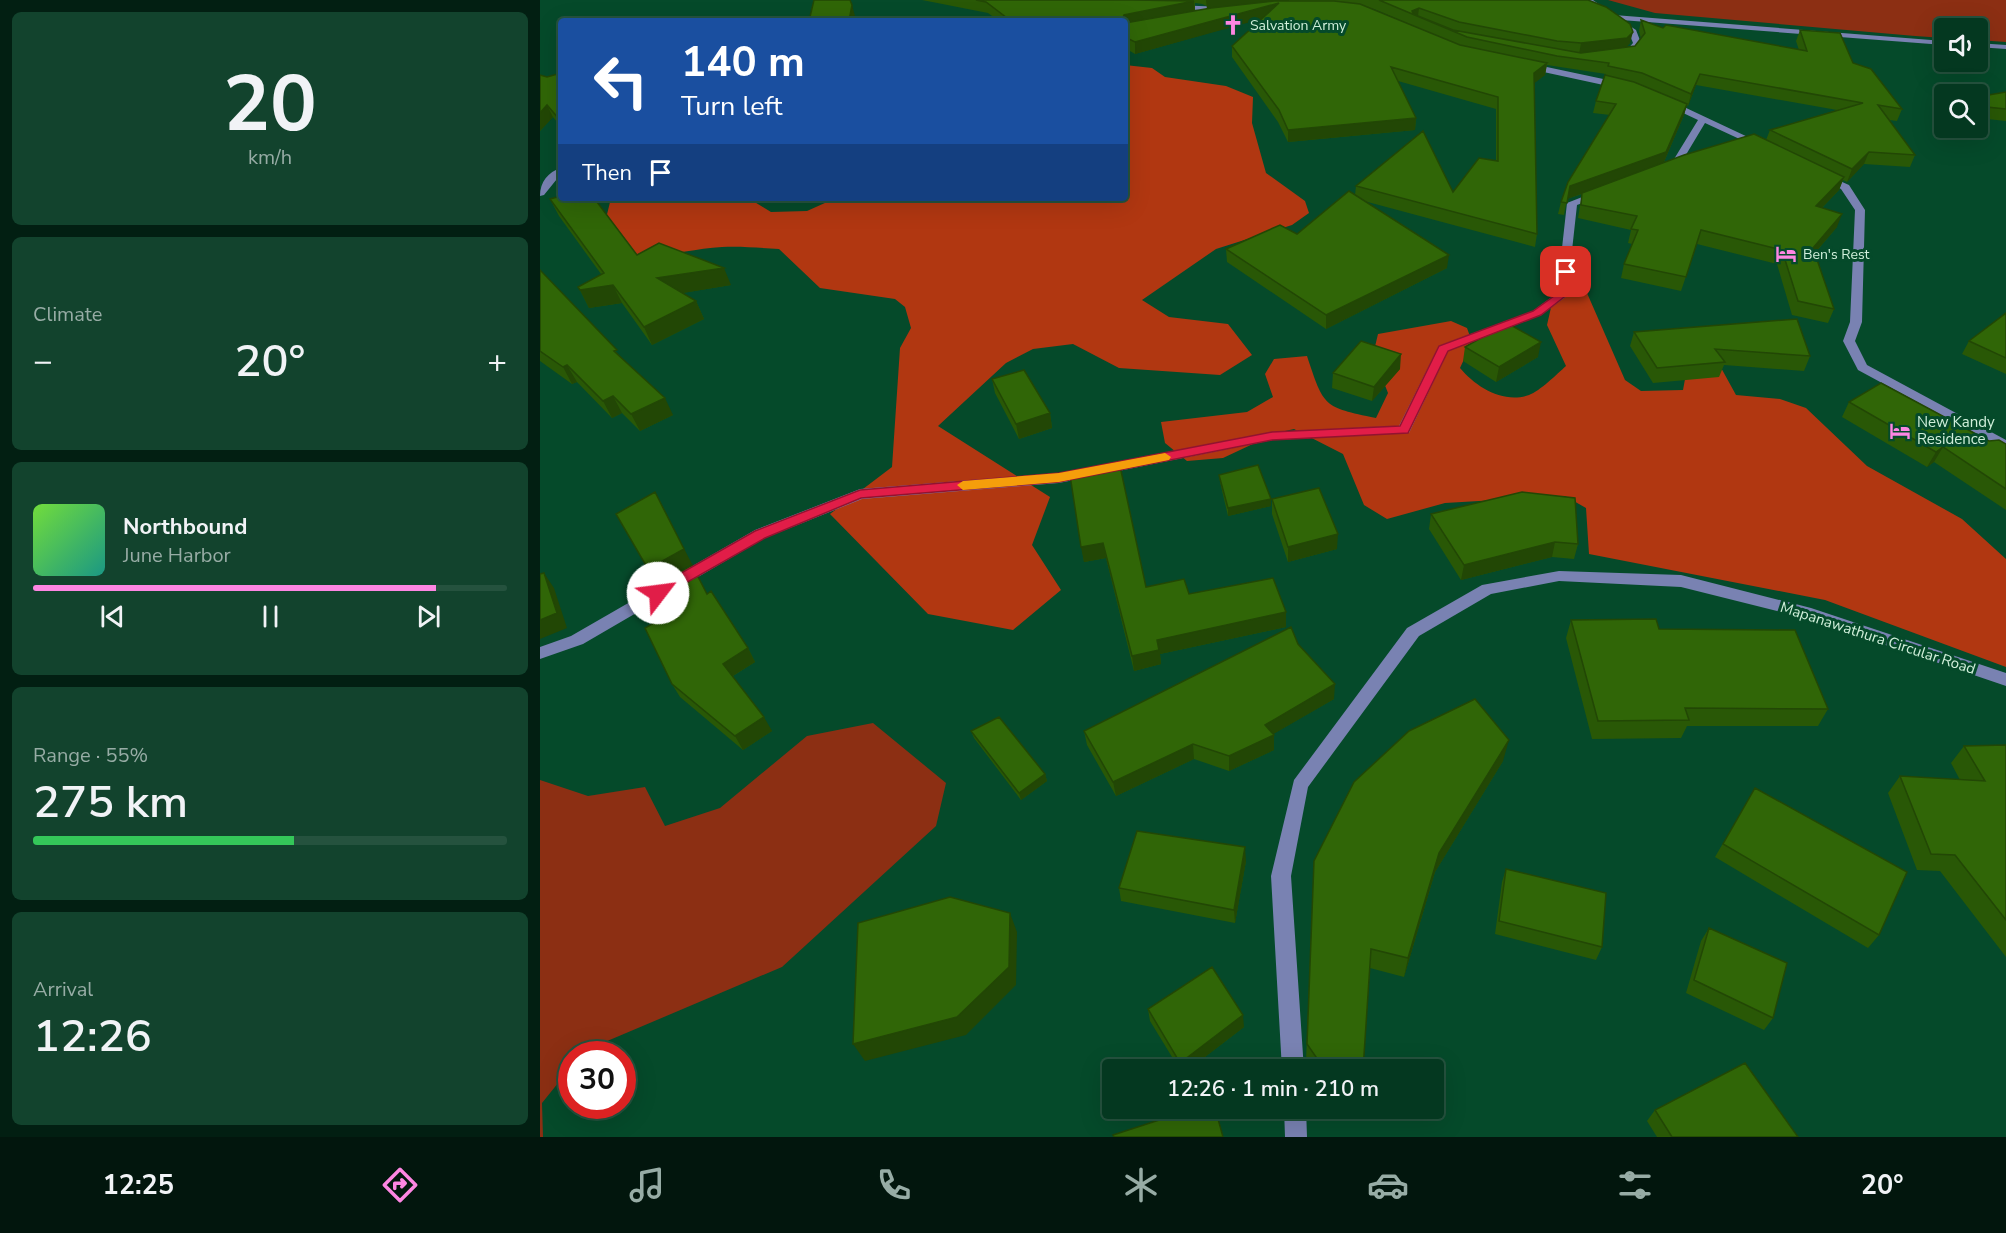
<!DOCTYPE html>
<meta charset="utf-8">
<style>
:root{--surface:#043820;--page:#12432d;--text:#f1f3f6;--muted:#97aca5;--line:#25523e;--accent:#fd86e2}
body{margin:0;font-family:"Nunito Sans",sans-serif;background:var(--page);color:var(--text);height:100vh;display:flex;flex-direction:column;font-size:22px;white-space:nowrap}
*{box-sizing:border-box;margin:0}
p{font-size:20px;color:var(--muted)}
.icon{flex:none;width:33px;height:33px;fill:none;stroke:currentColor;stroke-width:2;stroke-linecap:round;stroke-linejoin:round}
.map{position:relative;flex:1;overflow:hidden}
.details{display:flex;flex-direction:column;gap:12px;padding:12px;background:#021f12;width:540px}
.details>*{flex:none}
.hud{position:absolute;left:18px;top:18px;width:570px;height:183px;border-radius:6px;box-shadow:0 6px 24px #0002,0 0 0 2px var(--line);background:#1a4fa0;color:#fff;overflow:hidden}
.buttons{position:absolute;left:1394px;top:18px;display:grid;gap:12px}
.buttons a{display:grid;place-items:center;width:54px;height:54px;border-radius:6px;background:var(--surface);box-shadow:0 6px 24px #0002,0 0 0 2px var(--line);font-size:30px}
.speed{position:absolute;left:18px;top:1041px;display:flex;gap:12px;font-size:30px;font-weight:700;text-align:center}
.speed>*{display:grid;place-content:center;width:78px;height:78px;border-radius:50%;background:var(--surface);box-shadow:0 6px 24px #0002,0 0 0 2px var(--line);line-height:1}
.speed .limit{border:9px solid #d22;background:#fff;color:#111}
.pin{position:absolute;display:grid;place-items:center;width:51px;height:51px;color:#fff;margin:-26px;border-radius:12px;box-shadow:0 3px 9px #0006}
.me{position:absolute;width:66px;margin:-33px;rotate:60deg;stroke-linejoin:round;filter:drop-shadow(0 0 4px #0008)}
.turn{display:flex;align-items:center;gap:21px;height:126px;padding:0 24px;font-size:27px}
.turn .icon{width:78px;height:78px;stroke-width:2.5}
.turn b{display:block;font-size:42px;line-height:51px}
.then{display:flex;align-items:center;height:57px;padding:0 24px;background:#0003;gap:12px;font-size:22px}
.big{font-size:45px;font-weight:600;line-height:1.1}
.details .tile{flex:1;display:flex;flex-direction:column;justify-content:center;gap:9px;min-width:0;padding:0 21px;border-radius:9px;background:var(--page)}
.details .dial{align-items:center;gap:0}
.dial b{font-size:78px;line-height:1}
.song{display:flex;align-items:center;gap:18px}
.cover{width:72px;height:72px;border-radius:9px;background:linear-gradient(135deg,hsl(100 70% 55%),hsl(170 70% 35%))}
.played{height:6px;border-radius:3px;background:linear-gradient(90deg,var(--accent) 85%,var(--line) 85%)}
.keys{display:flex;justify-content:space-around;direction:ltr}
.heat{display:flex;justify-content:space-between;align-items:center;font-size:33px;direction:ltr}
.charge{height:9px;border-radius:4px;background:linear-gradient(90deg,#34c759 55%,var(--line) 0)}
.trip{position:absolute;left:562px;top:1059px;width:342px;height:60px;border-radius:6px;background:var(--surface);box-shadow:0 6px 24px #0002,0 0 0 2px var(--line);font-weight:600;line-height:60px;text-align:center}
.tabs{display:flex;height:96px;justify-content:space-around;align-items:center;background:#02160d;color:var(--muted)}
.tabs .icon{width:42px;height:42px}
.tabs .current{color:var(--accent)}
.tabs b{font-size:27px;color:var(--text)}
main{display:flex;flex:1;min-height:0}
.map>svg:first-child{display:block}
.green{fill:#8c2f13}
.forest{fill:#b13711}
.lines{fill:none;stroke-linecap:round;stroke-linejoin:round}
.minor{fill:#7982b2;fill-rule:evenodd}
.wall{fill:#295806;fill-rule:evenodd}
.shaded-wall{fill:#224705}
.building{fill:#306607;stroke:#224705;stroke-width:1.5}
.route{fill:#e11d48;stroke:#92132f;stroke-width:1.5}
.slow{fill:#f59e0b}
.labels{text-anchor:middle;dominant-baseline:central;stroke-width:6;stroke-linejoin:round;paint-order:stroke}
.far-poi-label{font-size:14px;fill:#d1f0db;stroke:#054a2a;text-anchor:start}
.poi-label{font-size:15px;fill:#d1f0db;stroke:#054a2a;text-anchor:start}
.street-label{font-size:15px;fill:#d1f0db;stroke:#054a2a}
</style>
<main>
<section class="details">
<div class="tile dial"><b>20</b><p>km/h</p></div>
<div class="tile"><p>Climate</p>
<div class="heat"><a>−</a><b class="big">20°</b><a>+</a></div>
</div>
<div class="tile">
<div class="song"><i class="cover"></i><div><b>Northbound</b><p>June Harbor</p></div></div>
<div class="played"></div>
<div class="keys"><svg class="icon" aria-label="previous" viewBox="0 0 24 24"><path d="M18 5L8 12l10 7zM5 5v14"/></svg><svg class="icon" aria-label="pause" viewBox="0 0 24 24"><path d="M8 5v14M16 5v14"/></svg><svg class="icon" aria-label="next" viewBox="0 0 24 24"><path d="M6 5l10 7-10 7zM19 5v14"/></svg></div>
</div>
<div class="tile"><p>Range · 55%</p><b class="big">275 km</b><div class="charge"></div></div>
<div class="tile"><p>Arrival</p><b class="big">12:26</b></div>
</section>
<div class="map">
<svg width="1466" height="1137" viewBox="0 0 1466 1137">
<rect width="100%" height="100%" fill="#054a2a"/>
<path class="green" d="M1068,0H1466V42L1437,40V28H1404V38L1375,36L1115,13Z
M333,723L406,783L396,826L242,967L46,1050L42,1054H32L31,1067L2,1103L3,1137H0V780L48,796L105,787L125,826L180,808L267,736Z"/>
<path class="forest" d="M585,65L612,68L625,77L686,86L713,97L712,123L726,173L765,201L769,213L752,225L676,249L602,300L629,317L688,324L712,355L680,375L579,368L533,344L493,349L466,363L398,426L510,497L492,545L521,590L473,630L388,614L290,514L352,467L360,348L371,328L365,307L355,299L280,288L239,249C220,248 201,246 182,247C139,249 99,269 61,239L71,198H208L231,212L267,211L296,198H585Z
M1026,277H1040L1085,380L1101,391L1143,390L1150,352L1174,355L1196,395L1240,399L1266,408L1327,466L1422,519L1466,559V667L1285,600L1049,554L1046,508L1025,496L905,503L847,519L824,505L803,454L754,429L736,433L683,458L647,461L625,443L621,422L707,412L733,397L725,374L734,359L767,356C784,407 783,407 836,418L848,393L833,355L838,334L911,321L927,328L932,342L920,368C936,387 963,404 989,395C1000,391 1017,374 1026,366L1007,325L1015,290Z"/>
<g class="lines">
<path class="minor" d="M1044,0H1053L1074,15L1404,41V45L1081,20L1096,30L1101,43L1092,55L1080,56V52L1086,51L1093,43L1089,33Z
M632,5L686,7L690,9L686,11L635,9H632Z
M347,19H371L375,21H343Z
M1437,43L1466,45V49L1437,47Z
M988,63L1082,83L1086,86L1082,89L985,68L984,66Z
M1127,99L1227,146L1219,148L1165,123L1138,168L1124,170V166L1131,164L1158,120L1124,104L1123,102Z
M21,168V174L4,195L0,196C0,182 8,172 21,168Z
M1284,174L1309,185L1325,210L1322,322L1315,341L1327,365L1466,440V450L1318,370L1303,341L1310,322L1315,210L1301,189L1281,179L1279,177Z
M1060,190L1065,193L1064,195L1037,205L1027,296L1001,315L908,351L869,433L732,440L519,483L322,499L225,538L43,644L0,659V647L31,636L215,530L320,489L519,473L732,432L859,426L899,346L993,311L1017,293L1027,203Z
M1019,571L1141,575L1271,608L1466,673V686L1269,619L1141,587L1019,581L951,594L879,636L768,787L751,876L764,1070H742L731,876L754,780L867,628L942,585Z
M744,1108H766L767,1137H745Z"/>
</g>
<path class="wall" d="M382,0H1048L1090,43L1086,47L1095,46L1101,39L1099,31L1101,20L1123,28L1259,50L1256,41L1260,30L1313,63L1362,109L1357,121L1349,120L1375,155L1370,167L1324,164L1307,182L1303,180L1299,190L1282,208L1297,227L1275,253L1294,309L1288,323L1252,315L1237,264L1157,244L1141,291L1081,278L1084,264L1092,244L1088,243L1091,230L1038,218L1042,194L1027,199L1024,215L1018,214L1021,202L1070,115L1053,113L1056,101L1066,74L1007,65L1005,75L994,83L997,234L995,247L824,201L907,268L786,329L687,262L686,249L757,234L815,195L816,186L913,192L956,161V109L858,81L876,118L875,130L748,142L738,122L692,57V46L722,18L595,54L590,51L585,52V21H459L448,13ZM655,3L662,4L667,6V9L655,11ZM828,8L834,9L888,32ZM1156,85L1297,110L1230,130L1226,140L1124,162L1144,115L1147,105L1148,106Z
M21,73V127L13,117L0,131V75L7,77Z
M1466,92V121L1437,118V97Z
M10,199L97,255L191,285L142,293L156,301L164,319L112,345L82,303L49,308L40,290L61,274L19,216Z
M0,270L81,357L133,415L100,431L82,413L72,418L37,382L32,384L0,361Z
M1466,313V374L1422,354L1429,341Z
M1094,332L1270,356L1264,371L1184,365L1179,377L1113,383L1090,346Z
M925,347L998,357L956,382L923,361Z
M860,369L832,401L792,388L793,373Z
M452,379L510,413L512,428L479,439L455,393Z
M1309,402L1449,441L1466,444V510L1394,462L1387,467L1302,417Z
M530,475L606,587L649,594L746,612V627L620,654L621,664L594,671L566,558L544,562Z
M679,475L731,499V506L688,516L680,482Z
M732,499L797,549L748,562L732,514Z
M891,514L1038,544L1034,559L1012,557L921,580L889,529Z
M167,593L208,648L215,662L193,676L232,731L203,750L140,697L132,684L133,612Z
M1031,620L1119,629L1288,709L1278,726H1147L1141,738L1052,739L1026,638Z
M758,644L794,699L733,734L734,750L689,771L654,759L576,796L547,745L544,731Z
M431,731L505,774L507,781L481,800L434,738Z
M1466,745V957L1400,871L1377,870L1348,793L1360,776L1420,780L1411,763L1424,746Z
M963,761L895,872L864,977L830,968L823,1070H772L766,1061L774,861Z
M1215,788L1339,935L1328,948L1175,857Z
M706,861L695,923L581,901L579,888Z
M966,869L1062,947L1056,960L955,934L962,882Z
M1169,928L1233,1018L1224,1030L1146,993L1161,941Z
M608,1009L704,1027L648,1070H640L610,1021Z
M1115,1110L1258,1137H1117L1107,1121Z"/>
<path class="shaded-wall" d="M666,0H749V1L667,10Z
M654,1L655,12L585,26V21H582L584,15Z
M739,3V14L595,54V42Z
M312,5L315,16L314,21H309Z
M879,8L878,16L872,14V11Z
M1093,32L1090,43L1085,49L1039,54L1041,43Z
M589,39L590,51L585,52V40Z
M1007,63L1005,75L992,85L994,73Z
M1160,74L1156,85L1148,106L1151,94Z
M1147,104L1144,115L1123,164L1027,199L1030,186Z
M7,105L13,117L0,131V113Z
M876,118L875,130L748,142V130Z
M1329,152L1324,164L1307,182L1312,169Z
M1304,177L1299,190L1271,219L1276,206Z
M1302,214L1297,227L1267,262L1273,248Z
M909,255L907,268L786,329V315Z
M184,268L191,285L125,296L117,278Z
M73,285L82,303L49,308L40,290Z
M156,301L164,319L112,345L104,327Z
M1001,342L998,357L956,382L959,367Z
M861,354L860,369L832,401L834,387Z
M27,365L37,382L32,384L23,367Z
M73,396L82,413L72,418L63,401Z
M125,398L133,415L100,431L91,414Z
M510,413L512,428L479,439L476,424Z
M1403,447L1394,462L1387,467L1396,452Z
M115,492L152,564L117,584L108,569Z
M731,499V506L688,516V508Z
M798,534L797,549L748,562V547Z
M1015,542L1012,557L921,580L924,565Z
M563,543L566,558L544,562L541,547Z
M4,573L14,588L27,628L0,639V620Z
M746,612V627L620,654L621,664L594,671L592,656L617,640Z
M208,648L215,662L191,677L183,664Z
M795,684L794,699L725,739V725Z
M224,717L232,731L203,750L195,736Z
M734,735V750L689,771V756Z
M969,740L963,761L895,872L864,977L868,958L899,853Z
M653,744L654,759L576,796L573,782Z
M505,774L507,781L481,800L479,793Z
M705,847L706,861L695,923L694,910Z
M470,913L477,932L476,985L426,1035L325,1061L313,1044Z
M703,1015L704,1027L648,1070H642L640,1063Z"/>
<path class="building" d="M274,0H310L312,5L309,21H269Z
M436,0H593L654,1L584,15L582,21H471L446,2Z
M839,0H1048L1066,7L1090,24L1093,32L1087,38L1041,43L1017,41L919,22L879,8L872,11L873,14L913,30L1041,53L1095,46L1105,33L1101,20L1123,28L1126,25L1267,51L1260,30L1300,33L1313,63L1331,69L1362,109L1338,105L1375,155L1329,152L1312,169L1230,130L1323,103L1160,74L1151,94L1102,73L1068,66L1069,63L1017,56L927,37Z
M734,1H794L820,4L920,45L1007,63L994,73L997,234L816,186L883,131L913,192L939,158L958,161V97L851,67L876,118L748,130L739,110L692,46L739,3L595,42L589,39L585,40V23L671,8Z
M21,73V118L19,119L7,105L0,113V75L7,77Z
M1065,75L1094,82L1147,104L1126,152L1030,186L1027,203L1021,202L1028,182L1076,104L1056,101Z
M1466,92V109L1437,106V97Z
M1214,134L1304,177L1276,206L1302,214L1273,248L1294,309L1258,301L1242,250L1161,230L1146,277L1084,264L1098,230L1091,229L1097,216L1041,205L1042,193L1144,155Z
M809,191L909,255L786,315L686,249L740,225L757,234Z
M21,196V198H54L97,255L119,243L184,268L117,278L156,301L104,327L73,285L40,290L38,287L64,273L10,199Z
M0,270L77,350L74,351L125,398L91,414L73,396L63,401L27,365L23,367L0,351Z
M1466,313V358L1429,341Z
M1257,319L1270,356L1175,349L1185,362L1117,368L1094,332Z
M967,323L1001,342L959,367L925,347Z
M821,341L861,354L834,387L793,373Z
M484,370L510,413L476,424L452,379Z
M1341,383L1449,441L1459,440L1466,444V489L1403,447L1396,452L1309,402Z
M718,465L731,499L688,508L679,475Z
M580,466L606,587L644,579L649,594L733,578L746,612L617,640L619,650L592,656L563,543L541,547L530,475Z
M779,488L798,534L748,547L732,499Z
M115,492L144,549L108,569L76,514Z
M982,492L1035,498L1038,544L1015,542L924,565L891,514Z
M152,565L167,594L171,591L208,648L183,664L224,717L195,736L132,684L105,628L133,612L117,585Z
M4,573L17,613L0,620V574Z
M1116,619L1119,629L1255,630L1288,709L1145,708L1149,720L1058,721L1031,620Z
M751,627L758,644L795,684L725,725L734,735L689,756L653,744L573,782L544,731Z
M935,699L969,740L899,853L868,958L831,949L823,1070H785L767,1044L774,861L814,782L869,731Z
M459,717L505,774L479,793L431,731Z
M1466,745V920L1415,855L1391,854L1360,776L1445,781L1424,746Z
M1215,788L1367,872L1339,935L1183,844Z
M597,831L705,847L694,910L579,888Z
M966,869L1066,893L1062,947L959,921Z
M410,897L470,913L469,967L417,1017L313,1044L318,923Z
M1169,928L1247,963L1233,1018L1154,980Z
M672,967L703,1015L640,1063L608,1009Z
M1205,1063L1258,1137H1132L1115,1110Z
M656,1108H675L683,1137H574L573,1135Z"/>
<path class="route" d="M1022,269L1031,272L1028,294L1001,315L908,351L868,433L732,440L519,482L321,498L225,538L123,596H113L111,593L113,589L215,531L320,490L519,473L732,432L860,426L899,346L993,311L1018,293Z"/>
<path class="slow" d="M625,453L631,457L629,460L519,482L423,490L417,485L423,481L519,473Z"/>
<defs>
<g id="church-bare" transform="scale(1.62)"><path d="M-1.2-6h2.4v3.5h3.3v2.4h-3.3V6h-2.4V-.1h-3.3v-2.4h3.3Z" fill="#fd86e2" stroke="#054a2a" stroke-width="2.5" paint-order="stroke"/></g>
<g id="hotel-bare" transform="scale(1.62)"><path d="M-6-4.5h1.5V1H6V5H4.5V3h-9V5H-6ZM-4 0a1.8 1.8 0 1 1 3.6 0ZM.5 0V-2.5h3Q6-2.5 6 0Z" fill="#fd86e2" stroke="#054a2a" stroke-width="2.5" paint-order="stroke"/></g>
</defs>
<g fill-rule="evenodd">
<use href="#church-bare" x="693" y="25"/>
<use href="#hotel-bare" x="1246" y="254"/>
<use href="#hotel-bare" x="1360" y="431"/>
</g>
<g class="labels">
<g class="far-poi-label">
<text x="710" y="25">Salvation Army</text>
<text x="1263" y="254">Ben's Rest</text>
</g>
<g class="poi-label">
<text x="1377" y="422">New Kandy<tspan x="1377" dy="17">Residence</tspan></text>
</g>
<g class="street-label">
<text transform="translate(1338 638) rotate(18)">Mapanawathura Circular Road</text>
</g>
</g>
</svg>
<div class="buttons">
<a><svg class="icon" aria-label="sound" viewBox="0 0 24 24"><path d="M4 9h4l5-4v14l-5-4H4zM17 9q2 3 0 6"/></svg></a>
<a><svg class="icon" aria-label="search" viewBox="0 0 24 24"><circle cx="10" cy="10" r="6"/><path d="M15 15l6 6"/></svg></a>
</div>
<div class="speed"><div class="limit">30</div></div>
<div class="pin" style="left:1026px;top:272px;background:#d93025"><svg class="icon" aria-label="arrive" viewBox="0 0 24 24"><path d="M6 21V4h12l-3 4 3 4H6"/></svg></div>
<svg class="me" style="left:118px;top:593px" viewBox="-20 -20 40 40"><circle r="19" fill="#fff"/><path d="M0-13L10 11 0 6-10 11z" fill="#e11d48"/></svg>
<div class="trip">12:26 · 1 min · 210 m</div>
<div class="hud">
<div class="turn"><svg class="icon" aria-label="left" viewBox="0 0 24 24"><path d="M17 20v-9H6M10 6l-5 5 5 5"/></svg><div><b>140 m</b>Turn left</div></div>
<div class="then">Then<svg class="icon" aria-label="arrive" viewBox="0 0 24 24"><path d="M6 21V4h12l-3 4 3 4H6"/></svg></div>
</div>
</div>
</main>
<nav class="tabs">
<b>12:25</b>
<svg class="icon current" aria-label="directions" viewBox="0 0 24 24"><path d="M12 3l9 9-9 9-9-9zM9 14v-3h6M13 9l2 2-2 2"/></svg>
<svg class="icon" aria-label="music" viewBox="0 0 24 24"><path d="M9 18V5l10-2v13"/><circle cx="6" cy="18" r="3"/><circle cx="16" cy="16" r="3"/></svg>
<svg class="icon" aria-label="phone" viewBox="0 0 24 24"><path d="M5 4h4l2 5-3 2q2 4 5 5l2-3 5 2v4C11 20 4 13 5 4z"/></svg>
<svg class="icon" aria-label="climate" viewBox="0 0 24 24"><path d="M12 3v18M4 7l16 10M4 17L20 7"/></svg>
<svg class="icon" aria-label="car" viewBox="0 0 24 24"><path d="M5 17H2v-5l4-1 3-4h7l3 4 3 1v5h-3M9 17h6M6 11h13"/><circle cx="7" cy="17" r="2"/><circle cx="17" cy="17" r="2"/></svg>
<svg class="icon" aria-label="filters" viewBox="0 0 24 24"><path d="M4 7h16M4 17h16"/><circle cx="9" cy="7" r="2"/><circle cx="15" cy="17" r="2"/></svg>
<b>20°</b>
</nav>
